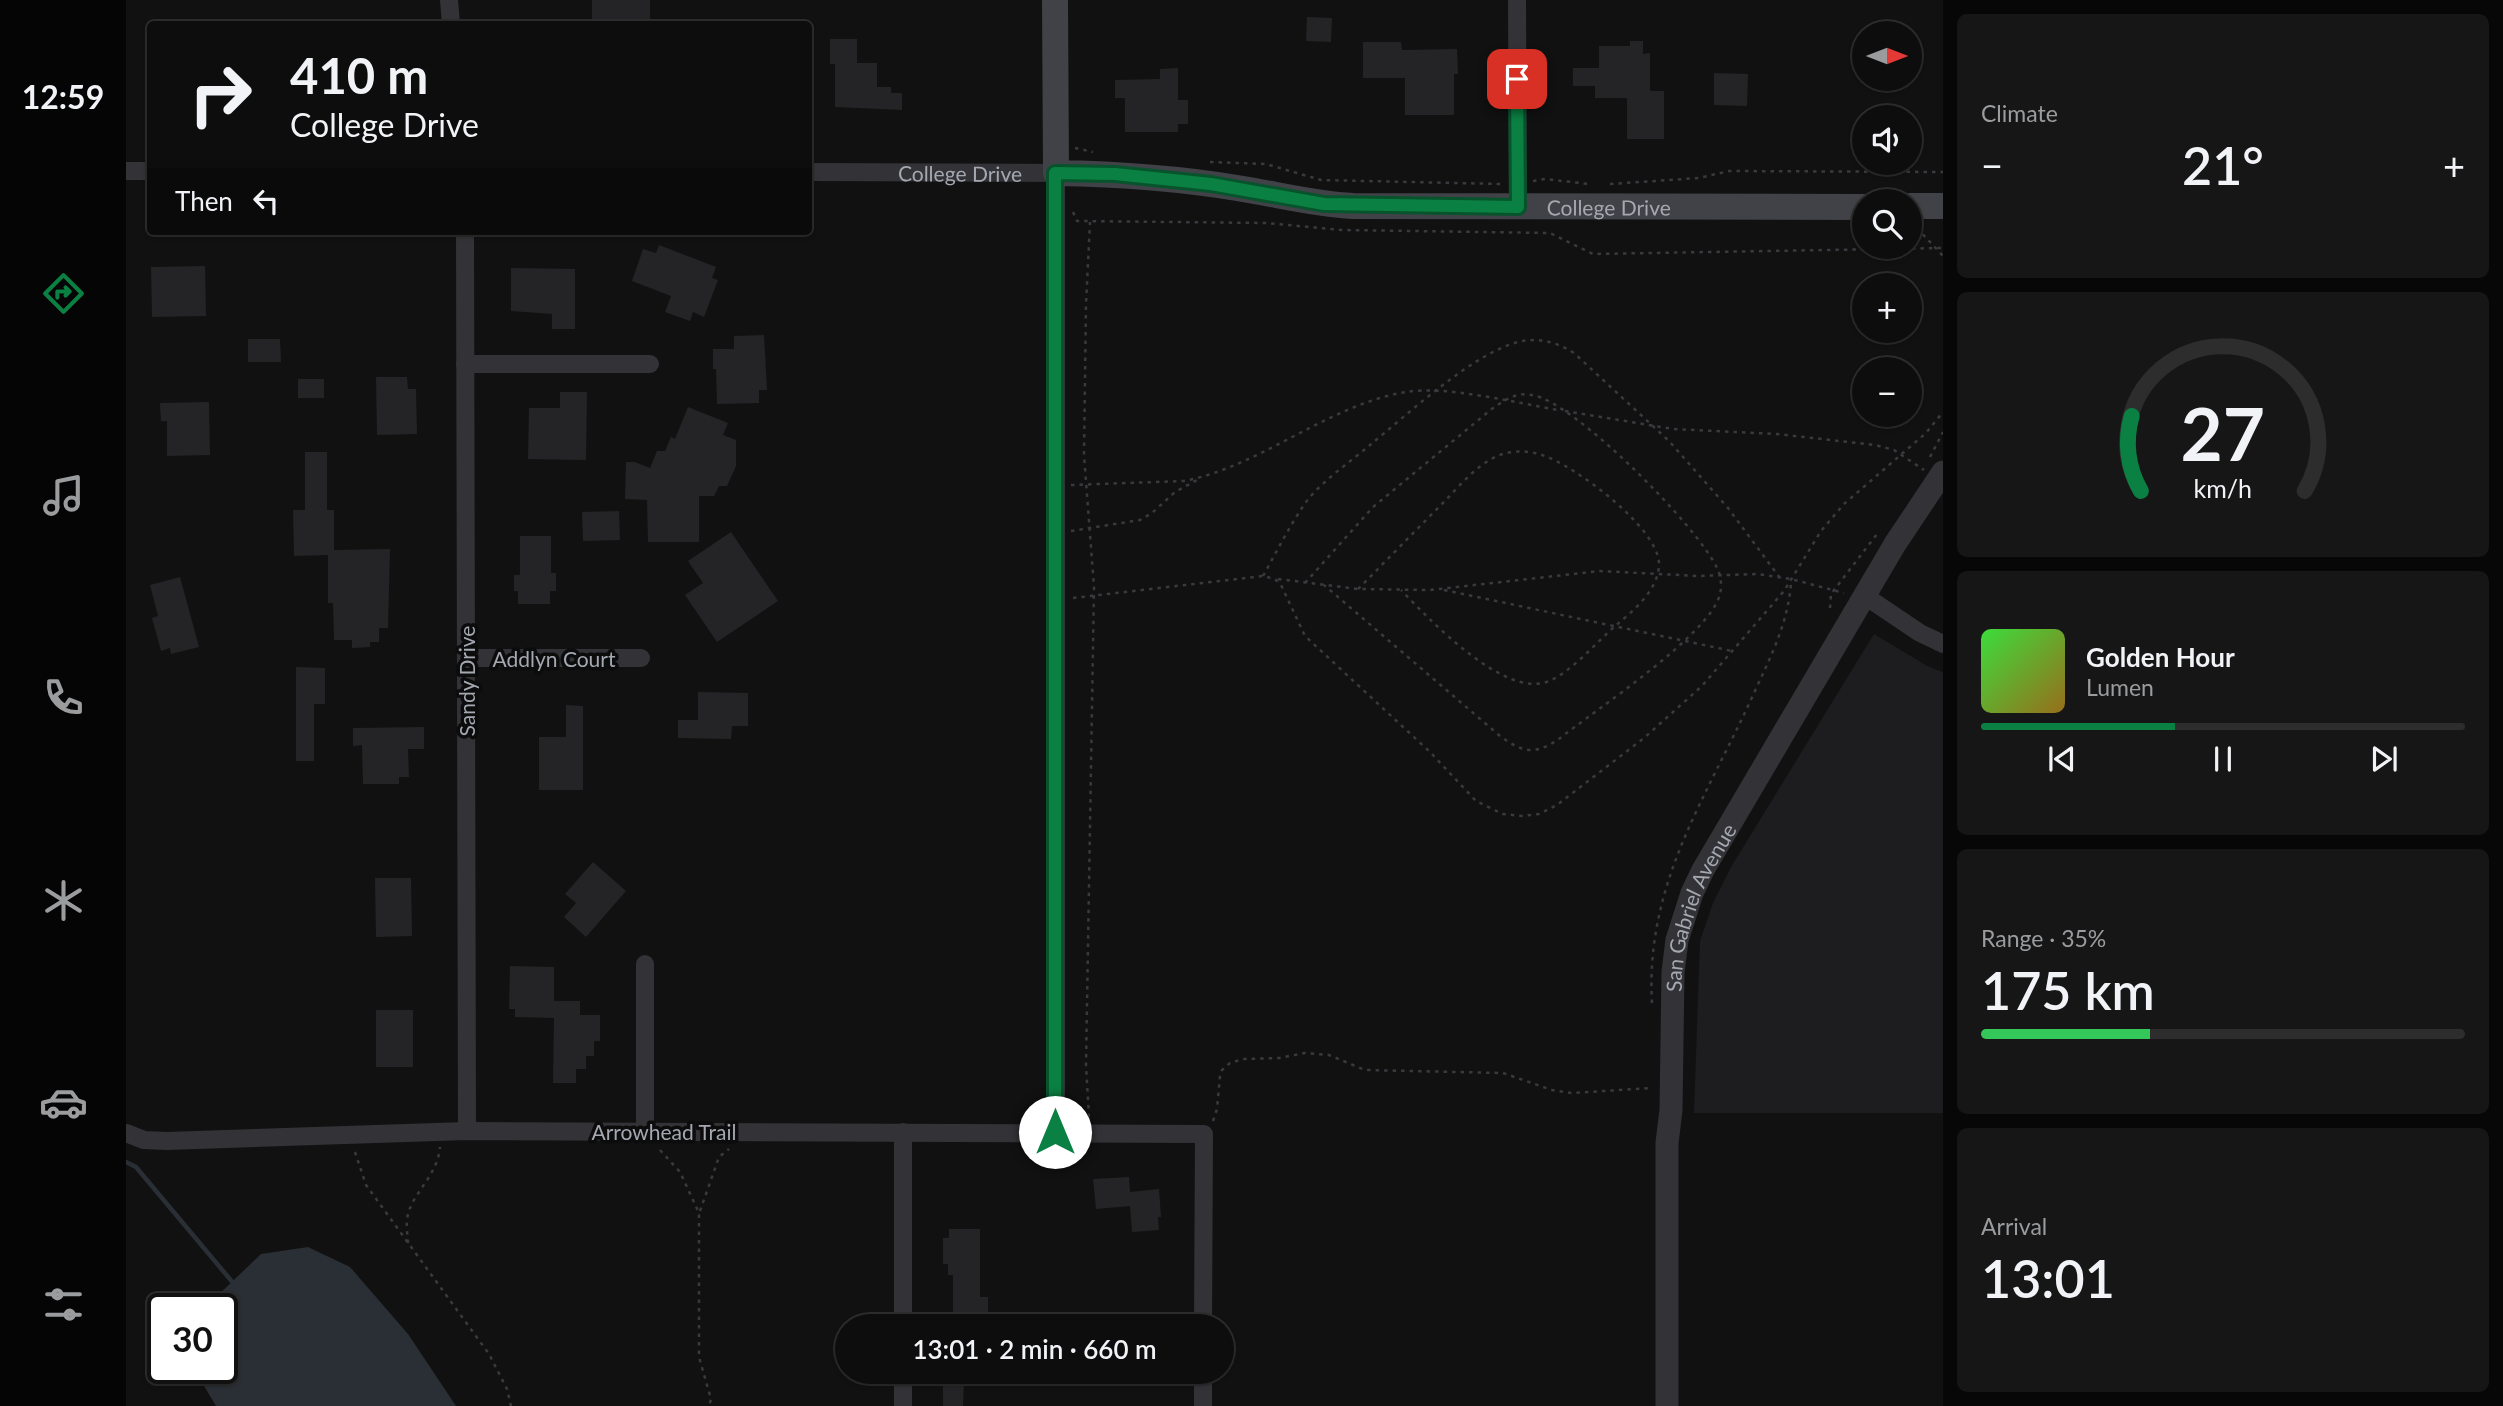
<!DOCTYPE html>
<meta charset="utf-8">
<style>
:root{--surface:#0d0d0e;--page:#161617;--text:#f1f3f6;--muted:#9a9c9e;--line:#2d2d2e;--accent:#0b8043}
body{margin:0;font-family:Lato,sans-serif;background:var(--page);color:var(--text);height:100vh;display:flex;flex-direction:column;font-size:26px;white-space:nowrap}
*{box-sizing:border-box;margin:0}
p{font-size:23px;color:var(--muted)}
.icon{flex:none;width:38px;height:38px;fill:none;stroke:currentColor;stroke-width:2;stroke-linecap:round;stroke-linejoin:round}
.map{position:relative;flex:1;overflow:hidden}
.details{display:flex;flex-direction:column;gap:14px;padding:14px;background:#070708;width:560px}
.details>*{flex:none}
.guide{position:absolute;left:21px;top:21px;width:665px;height:214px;border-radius:7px;box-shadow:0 2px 5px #0004,0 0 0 2px var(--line);background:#0d0d0e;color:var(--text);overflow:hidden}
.needle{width:46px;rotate:90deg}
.buttons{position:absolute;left:1726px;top:21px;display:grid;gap:14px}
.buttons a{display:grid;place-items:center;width:70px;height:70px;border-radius:50%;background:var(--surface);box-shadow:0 2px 5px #0004,0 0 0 2px var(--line);font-size:35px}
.speed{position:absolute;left:21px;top:1293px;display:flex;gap:14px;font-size:35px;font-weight:700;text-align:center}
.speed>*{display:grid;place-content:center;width:91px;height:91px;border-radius:50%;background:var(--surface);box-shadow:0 2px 5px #0004,0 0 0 2px var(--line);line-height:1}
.speed .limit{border:4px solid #111;border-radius:10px;background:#fff;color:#111}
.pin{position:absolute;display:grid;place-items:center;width:60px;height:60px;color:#fff;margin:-30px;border-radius:14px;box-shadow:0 4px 10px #0006}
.me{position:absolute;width:77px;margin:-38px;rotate:0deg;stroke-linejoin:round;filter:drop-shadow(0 0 5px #0008)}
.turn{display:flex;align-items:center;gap:24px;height:147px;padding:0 28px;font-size:32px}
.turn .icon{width:91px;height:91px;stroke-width:2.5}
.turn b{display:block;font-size:49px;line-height:60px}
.then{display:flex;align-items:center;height:66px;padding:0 28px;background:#0003;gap:14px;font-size:26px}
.big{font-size:52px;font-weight:600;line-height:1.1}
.details .card{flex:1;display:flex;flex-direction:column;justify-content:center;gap:10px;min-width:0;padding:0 24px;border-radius:10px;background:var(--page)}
.details .dial{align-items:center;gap:0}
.dial svg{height:182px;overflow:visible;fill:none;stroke:var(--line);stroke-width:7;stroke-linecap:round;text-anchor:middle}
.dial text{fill:var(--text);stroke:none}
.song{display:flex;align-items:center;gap:21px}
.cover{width:84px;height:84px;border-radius:10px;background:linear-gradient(135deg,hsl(120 70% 55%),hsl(40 70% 35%))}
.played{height:7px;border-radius:4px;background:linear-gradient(90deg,var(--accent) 40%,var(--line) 40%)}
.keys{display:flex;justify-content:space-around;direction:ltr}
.heat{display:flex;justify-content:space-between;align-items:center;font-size:38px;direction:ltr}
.charge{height:10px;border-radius:5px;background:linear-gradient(90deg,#34c759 35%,var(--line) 0)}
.trip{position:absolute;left:709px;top:1314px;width:399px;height:70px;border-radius:35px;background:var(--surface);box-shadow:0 2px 5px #0004,0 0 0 2px var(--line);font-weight:600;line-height:70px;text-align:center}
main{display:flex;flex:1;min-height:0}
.tabs{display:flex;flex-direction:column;width:126px;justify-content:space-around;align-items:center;background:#050506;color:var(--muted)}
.tabs .icon{width:49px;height:49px}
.tabs .on{color:var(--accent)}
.tabs b{font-size:32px;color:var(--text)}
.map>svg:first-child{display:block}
.built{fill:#1d1d1f}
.water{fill:#292f34}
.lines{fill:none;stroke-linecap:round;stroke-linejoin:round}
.stream{stroke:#292f34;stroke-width:4.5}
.building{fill:#242426}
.path{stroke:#393a3e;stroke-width:2.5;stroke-dasharray:3.5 5;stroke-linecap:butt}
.minor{stroke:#333337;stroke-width:18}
.tertiary{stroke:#333337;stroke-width:23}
.secondary{stroke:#414247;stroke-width:26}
.route-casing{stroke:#07532c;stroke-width:18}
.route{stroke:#0b8043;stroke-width:12}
.labels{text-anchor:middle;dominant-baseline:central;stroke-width:7;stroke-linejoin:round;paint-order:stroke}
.street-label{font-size:21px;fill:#a4a8b1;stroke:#0c0c0d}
</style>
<main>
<nav class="tabs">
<b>12:59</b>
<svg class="icon on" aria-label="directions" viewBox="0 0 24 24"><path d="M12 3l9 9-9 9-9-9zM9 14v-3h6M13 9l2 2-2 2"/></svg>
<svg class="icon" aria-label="music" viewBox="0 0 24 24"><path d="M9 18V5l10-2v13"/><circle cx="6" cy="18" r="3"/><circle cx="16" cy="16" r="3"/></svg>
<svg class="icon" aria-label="phone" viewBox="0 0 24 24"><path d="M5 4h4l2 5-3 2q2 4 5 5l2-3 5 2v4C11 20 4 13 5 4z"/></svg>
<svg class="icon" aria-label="climate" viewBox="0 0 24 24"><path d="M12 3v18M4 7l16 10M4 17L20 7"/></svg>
<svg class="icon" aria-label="car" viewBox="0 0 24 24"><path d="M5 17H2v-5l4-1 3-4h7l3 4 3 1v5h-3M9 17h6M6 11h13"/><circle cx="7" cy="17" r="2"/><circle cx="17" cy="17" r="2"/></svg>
<svg class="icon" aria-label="filters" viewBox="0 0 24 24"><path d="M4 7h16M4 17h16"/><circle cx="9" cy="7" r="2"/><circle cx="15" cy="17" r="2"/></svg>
</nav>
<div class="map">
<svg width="1817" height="1406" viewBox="0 0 1817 1406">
<rect width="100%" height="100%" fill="#111112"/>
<path class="built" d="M1748,634L1803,667L1817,672V1113H1568L1574,941L1587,903L1605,867Z"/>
<path class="water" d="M182,1247L224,1267L282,1334L330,1406H90L71,1374L70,1369L96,1368V1309H82L88,1299L135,1254Z"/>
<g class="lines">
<path class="stream" d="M0,1162L10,1167L108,1284"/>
</g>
<path class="building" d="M466,0H524V24H466Z
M1181,17L1206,18L1205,42L1180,41Z
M704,39H731V63H751V87H765V93H776V110L709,107V64H704Z
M1504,41H1517V54L1524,53V91H1538V139H1501V98H1469V86H1447V68H1473V46H1504Z
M1237,42H1275L1276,50L1331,49L1332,74H1328V115H1279V78H1237Z
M1052,68V100H1062V124H1052V132H999V98H989V80L1034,79V69Z
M1588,73L1622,74L1621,106L1588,105Z
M533,245L590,267L586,278L592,280L578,317L567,312L564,321L539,312L545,296L506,281L517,249L530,253Z
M79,266L80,316L26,317L25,267Z
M385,268L449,269V329H426V314L385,311Z
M638,335L641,390H633V403L591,404L590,369H587V349H608V336Z
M122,339H154L155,362H122Z
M250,377H281L282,389H290L291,434L251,435Z
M172,379H198V398H172Z
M434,392H461L460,460L402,459L403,408H434Z
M83,402L84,455L41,456V421H35L34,403Z
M562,407L602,423L597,435L610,440V466L601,486H593L588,496H573V542H522L521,500L499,499L500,462H509L524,468L531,451H539L545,437L549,439Z
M179,452H201V510H208V550L264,549L262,628H253V642H244V647L226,648V640H208L207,603H202V555L168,556L167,510H179Z
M493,511L494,540L457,541L456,512Z
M605,532L652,601L591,642L559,595L577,583L562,561Z
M394,536H425V573H430V591H424V604H392V591H388V575H394Z
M54,577L73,647L45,654L44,648L35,651L26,618L32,616L24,585Z
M170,667L199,668V704H188V761H170Z
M572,692L622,693V726H606L605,739L552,738V720H572Z
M440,705L457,706V790H413V737H440Z
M298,727V749H282L283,777H273V784H237L236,745L227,746V728Z
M467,862L500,891L460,937L438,917L450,903L439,894Z
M249,878H285L286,936L250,937Z
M384,966L428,967V1001H454V1015H474V1041H468V1056H460V1069H450V1083H427L428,1018L389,1017V1009H383Z
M250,1010H287V1067H250Z
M1003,1177L1004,1192L1033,1189L1035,1217H1032L1033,1230L1006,1232L1004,1206L970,1209L967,1179Z
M823,1229H854V1297H862V1326H827V1275H822V1264H817V1238H823Z
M817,1381H838L837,1406H817Z"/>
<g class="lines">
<path class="path" d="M949,148L967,152
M1084,162L1140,164L1195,180L1376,184
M1407,181L1419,179L1463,184
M1484,184L1573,178L1603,171L1817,172
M947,212L951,221L1140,223L1216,230L1424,233L1467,254L1817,248
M1791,228L1817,256
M1439,411L1547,429L1651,434L1749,445L1768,450L1798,470
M1804,457L1817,432
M945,485L1058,481C1136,466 1201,405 1280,392C1319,385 1391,403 1432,410
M945,531L1014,520L1026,513L1049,492L1071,480
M1137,576C1151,551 1164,525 1180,502C1197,480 1223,463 1244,445C1282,414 1346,354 1392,342C1412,337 1431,342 1448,353L1543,441L1602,508L1654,578
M1152,579L1232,589L1304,590L1474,571L1572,576L1631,574L1665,579L1718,593
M1179,583L1247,507L1367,408C1379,400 1390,392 1406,395C1449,402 1572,527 1591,568C1595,575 1596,586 1594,594C1585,634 1468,711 1433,739C1409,755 1397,753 1374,736L1198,585
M1232,589C1259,562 1286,534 1314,506C1331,489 1347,468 1369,457C1384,450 1401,450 1416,455C1448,465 1533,528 1533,564C1533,590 1506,612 1488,627C1469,644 1445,672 1423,681C1379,700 1303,619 1275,590
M1318,590L1606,651
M947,598L1137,576L1149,579L1155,585L1179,636L1304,752L1350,801L1377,814L1396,816L1413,814L1431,805L1518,738L1576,686L1658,591L1695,531L1718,504L1800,433L1817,412
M1704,608L1705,594L1751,534
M1526,1003C1519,883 1581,797 1628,693C1645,656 1662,623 1665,583
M963,1117L960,1065L968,587L958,455L960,304L964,222
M1087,1121L1091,1109L1094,1076L1096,1070L1104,1063L1117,1059L1153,1058L1179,1053L1203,1055L1239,1070L1377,1073L1426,1090L1445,1093L1527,1088
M534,1150L554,1172L573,1213V1357L585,1399L583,1406
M229,1152L240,1185L363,1354L381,1389L385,1406
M574,1211L593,1157L603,1149
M282,1243C282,1236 280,1228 281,1221C282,1196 312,1177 314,1147"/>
<g class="minor">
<path d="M323,0L325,24"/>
<path d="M1391,0L1392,207"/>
<path d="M0,171H24"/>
<path id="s1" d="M682,172L930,173V1132"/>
<path d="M339,231L341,1131"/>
<path d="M339,364H524"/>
<path d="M1739,596L1794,633L1817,644"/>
<path d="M340,658H515"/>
<path d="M519,964V1131"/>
<path d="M0,1133L18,1140L41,1141L341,1131L1078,1134L1077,1326"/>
<path d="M777,1326V1132"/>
<path d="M777,1406V1372"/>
<path d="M1077,1406V1372"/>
</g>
<path class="tertiary" id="s2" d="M1541,1406V1143L1545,1110L1547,972L1551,940L1566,893L1577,870L1769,544L1817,472"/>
<g class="secondary">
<path id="s3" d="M929,0L930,173C990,174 1051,178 1111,188C1150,194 1187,204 1227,206L1738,207"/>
<path d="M1783,206H1817"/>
</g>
</g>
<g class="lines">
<g class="route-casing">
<path id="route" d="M929,1132V173L989,174L1085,184L1198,204L1392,207L1391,79"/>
</g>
<use href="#route" class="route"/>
</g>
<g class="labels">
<g class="street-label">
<text stroke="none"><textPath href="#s1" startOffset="152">College Drive</textPath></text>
<text stroke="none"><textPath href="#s3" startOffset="728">College Drive</textPath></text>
<text x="428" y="658">Addlyn Court</text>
<text transform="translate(340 681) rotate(-90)">Sandy Drive</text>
<text stroke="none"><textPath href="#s2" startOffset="504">San Gabriel Avenue</textPath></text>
<text x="538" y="1131">Arrowhead Trail</text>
</g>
</g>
</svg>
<div class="buttons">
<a><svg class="needle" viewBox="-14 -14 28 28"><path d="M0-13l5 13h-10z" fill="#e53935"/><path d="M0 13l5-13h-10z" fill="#9a9c9e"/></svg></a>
<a><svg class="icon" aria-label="sound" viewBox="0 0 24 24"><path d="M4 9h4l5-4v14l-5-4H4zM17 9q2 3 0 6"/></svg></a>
<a><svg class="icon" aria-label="search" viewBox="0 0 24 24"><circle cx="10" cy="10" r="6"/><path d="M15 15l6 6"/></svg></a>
<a>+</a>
<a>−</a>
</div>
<div class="speed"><div class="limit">30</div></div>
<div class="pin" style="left:1391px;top:79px;background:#d93025"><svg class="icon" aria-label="arrive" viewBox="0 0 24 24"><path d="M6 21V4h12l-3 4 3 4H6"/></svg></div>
<svg class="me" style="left:929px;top:1132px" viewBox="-20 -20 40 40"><circle r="19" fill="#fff"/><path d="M0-13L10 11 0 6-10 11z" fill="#0b8043"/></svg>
<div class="trip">13:01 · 2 min · 660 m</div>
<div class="guide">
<div class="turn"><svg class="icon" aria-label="right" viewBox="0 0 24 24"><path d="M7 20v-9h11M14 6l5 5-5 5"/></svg><div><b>410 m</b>College Drive</div></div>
<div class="then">Then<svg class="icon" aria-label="left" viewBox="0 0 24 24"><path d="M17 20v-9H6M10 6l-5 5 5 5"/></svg></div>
</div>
</div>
<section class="details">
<div class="card"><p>Climate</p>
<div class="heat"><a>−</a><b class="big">21°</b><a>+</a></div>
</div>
<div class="card dial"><svg viewBox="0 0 100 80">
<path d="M14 69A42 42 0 1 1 86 69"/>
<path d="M14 69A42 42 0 0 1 10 36" stroke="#0b8043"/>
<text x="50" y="56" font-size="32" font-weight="700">27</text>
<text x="50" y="72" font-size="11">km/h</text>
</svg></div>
<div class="card">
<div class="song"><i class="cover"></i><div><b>Golden Hour</b><p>Lumen</p></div></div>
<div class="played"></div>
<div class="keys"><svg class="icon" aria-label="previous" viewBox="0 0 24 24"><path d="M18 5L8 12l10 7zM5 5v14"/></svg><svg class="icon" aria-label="pause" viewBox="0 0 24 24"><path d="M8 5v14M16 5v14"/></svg><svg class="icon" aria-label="next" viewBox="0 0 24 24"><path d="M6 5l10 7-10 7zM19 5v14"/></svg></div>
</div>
<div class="card"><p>Range · 35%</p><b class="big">175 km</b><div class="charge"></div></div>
<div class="card"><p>Arrival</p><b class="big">13:01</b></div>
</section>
</main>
